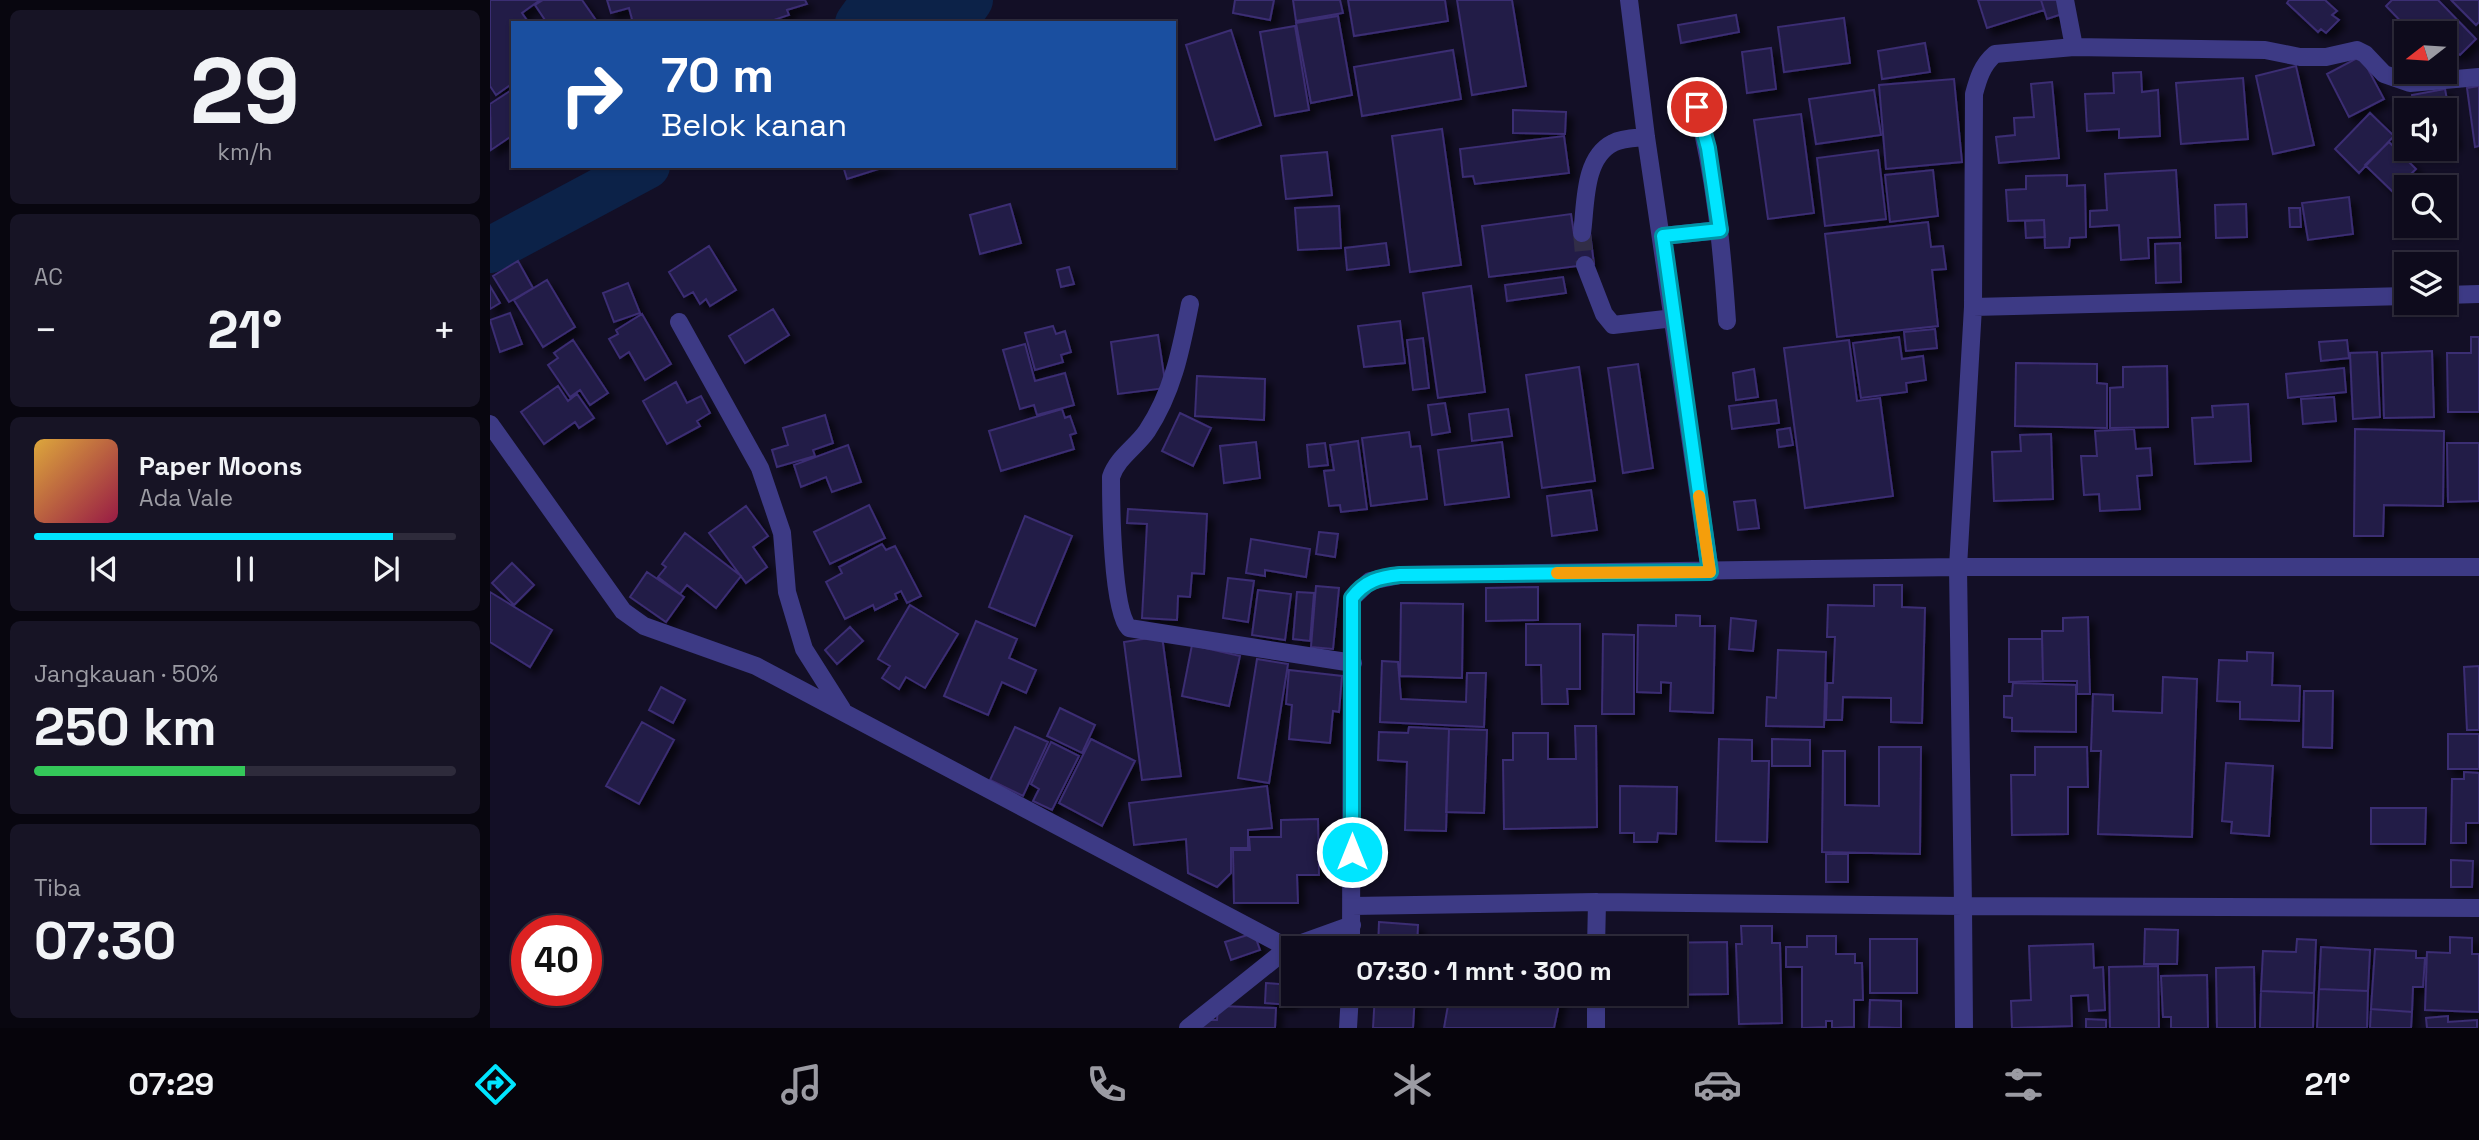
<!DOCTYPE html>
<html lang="id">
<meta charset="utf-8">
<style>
:root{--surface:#0e0b1c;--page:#171425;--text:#f1f3f6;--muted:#9b9ba3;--line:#2e2b3b;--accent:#00e5ff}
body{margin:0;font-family:"Space Grotesk",sans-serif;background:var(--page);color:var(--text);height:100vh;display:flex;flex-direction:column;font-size:26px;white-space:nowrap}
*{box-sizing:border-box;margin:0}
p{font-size:23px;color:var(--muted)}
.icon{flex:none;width:38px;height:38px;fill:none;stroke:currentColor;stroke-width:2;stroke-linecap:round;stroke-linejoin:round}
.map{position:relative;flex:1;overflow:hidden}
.drawer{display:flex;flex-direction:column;gap:10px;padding:10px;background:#08060f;width:490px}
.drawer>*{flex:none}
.banner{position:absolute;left:21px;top:21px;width:665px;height:147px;border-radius:0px;box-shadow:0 2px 5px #0004,0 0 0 2px var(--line);background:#1a4fa0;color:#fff;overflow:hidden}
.needle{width:46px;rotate:253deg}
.controls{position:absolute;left:1904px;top:21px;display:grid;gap:14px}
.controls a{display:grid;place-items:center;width:63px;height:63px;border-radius:0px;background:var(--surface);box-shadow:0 2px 5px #0004,0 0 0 2px var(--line);font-size:35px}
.speed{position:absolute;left:21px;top:915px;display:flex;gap:14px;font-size:35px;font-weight:700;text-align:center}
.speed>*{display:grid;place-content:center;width:91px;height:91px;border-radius:50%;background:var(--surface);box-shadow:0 2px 5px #0004,0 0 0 2px var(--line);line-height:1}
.speed .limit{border:10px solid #d22;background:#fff;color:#111}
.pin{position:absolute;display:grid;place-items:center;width:60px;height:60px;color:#fff;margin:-30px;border:4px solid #fff;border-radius:50%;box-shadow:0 2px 7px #0007}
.me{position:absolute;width:77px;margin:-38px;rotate:0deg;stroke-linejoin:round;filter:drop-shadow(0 0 5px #0008)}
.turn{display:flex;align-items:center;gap:24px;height:147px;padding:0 35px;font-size:32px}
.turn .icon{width:91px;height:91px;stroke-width:2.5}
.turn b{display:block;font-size:49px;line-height:60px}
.big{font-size:52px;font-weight:700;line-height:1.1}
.drawer .tile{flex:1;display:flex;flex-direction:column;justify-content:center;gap:10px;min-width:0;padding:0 24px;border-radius:10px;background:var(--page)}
.drawer .dial{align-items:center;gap:0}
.dial b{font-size:91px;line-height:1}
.song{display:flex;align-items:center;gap:21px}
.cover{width:84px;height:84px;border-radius:10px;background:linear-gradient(135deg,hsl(40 70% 55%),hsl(340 70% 35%))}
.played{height:7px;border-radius:4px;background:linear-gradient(90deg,var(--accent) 85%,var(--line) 85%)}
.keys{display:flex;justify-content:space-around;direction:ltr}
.heat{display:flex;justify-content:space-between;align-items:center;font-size:38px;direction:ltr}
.charge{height:10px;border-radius:5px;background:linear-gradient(90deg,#34c759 50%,var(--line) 0)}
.trip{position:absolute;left:791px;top:936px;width:406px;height:70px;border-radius:0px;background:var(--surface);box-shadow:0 2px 5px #0004,0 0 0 2px var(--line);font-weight:700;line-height:70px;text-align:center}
.menu{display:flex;height:112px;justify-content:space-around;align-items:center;background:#06040b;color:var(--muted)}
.menu .icon{width:49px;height:49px}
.menu .active{color:var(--accent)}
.menu b{font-size:32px;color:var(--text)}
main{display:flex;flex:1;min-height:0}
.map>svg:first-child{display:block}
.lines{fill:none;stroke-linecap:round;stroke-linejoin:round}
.river{stroke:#0c2248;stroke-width:46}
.building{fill:#241b47;stroke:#3b2d73;stroke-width:2;filter:url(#shadow)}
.minor-tunnel{stroke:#312d47;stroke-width:18;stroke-dasharray:18 9;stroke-linecap:butt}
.minor{stroke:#3d3a85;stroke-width:18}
.route-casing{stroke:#0095a6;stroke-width:18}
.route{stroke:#00e5ff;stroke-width:12}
.slow{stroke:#f59e0b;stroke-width:12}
</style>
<main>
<section class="drawer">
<div class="tile dial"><b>29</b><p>km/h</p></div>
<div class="tile"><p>AC</p>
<div class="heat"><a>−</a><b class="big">21°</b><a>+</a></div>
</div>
<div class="tile">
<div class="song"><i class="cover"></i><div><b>Paper Moons</b><p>Ada Vale</p></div></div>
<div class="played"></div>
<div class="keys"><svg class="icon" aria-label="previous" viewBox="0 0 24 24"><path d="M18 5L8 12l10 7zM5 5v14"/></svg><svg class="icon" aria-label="pause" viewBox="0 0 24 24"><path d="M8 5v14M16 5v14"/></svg><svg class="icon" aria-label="next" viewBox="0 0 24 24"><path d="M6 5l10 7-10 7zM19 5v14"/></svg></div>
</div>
<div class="tile"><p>Jangkauan · 50%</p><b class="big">250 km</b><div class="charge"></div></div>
<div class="tile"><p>Tiba</p><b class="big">07:30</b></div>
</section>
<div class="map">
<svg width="1989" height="1028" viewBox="0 0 1989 1028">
<defs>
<filter id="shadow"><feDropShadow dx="6" dy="6" stdDeviation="3.5" flood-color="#0009"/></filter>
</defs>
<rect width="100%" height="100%" fill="#130f26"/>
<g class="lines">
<path class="river" d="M368,23L373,16L414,9L461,16L473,10L480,0
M0,250L157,166"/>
</g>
<path class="building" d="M0,0H50L32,13L39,23H23V83L6,95L0,86Z
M53,0H92L108,23H57L45,5Z
M117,0H315L317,4L297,10L299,15L275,23H143L139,8L121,13Z
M745,0H784L780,20L743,13Z
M803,0H850L853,13L806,21Z
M858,0H955L958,21L864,36Z
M967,0H1022L1036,86L982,95Z
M1488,0H1551L1554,10L1497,28Z
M1551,0H1571L1575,13L1557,19Z
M1799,0H1835L1847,11L1842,15L1849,20L1836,33L1831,29L1828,32L1797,3Z
M1902,0H1948L1986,39L1970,55L1964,50L1955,58V33H1922L1896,6Z
M1961,0H1989V22L1986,25Z
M1246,15L1249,32L1191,43L1188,25Z
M848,16L862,95L821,103L806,23Z
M1354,18L1360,63L1294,72L1288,27Z
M805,26L819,110L785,116L770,32Z
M741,30L771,125L725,140L696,45Z
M1435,43L1440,72L1392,79L1388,51Z
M1281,48L1286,89L1257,93L1252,52Z
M963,50L971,99L872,116L864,67Z
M1871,56L1894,99L1859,117L1837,74Z
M1806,66L1824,145L1783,154L1766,76Z
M1651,72L1652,92L1668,90L1670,136L1629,138V129L1597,131L1595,94L1624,93L1623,73Z
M1753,78L1758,139L1691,144L1686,83Z
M1464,79L1472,162L1396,169L1389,85Z
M1562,82L1569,158L1509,163L1506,137L1525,135L1524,118L1544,117L1541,84Z
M1989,86V146L1985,147L1977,88Z
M23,89V135L1,150L0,104Z
M1955,89L1965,143L1955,145V110H1916V136L1911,110L1924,107L1922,95Z
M1384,90L1391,135L1326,144L1319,99Z
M1023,110L1076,112L1075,134L1023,133Z
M1880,113L1904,136L1869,173L1845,149Z
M1311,114L1324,213L1278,219L1264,120Z
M952,129L971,265L920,272L902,136Z
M1074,136L1079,173L985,184L983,176L973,177L970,149Z
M1899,142L1926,169L1903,192L1875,165Z
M1388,150L1396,219L1335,226L1327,158Z
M837,152L842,195L796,199L791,156Z
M353,166H398L357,179Z
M1443,170L1448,216L1400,222L1395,175Z
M1686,170L1690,237L1658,238L1659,258L1631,260L1629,225L1600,227V211L1617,210L1615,174Z
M1577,175V186L1595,185L1596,237L1580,238L1579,247L1555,248L1554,220L1518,221L1516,190L1536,189V176Z
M1859,197L1863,234L1818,240L1812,203Z
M520,204L531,243L490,254L480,215Z
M1756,204L1757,237L1726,238L1725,205Z
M849,206L851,248L808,250L805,208Z
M1799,208H1810L1811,227H1800Z
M1081,214L1084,234L1100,233L1104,264L999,277L992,226Z
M1554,220L1555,237L1536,238L1535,221Z
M1438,222L1441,247L1453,246L1456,269L1442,270L1448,326L1347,337L1335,234Z
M896,243L899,265L857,270L855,248Z
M1690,243L1691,282L1666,283L1665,244Z
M219,246L246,290L220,306L216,299L210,304L203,292L194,297L179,272Z
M28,261L43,288L19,302L3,276Z
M579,267L584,284L571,287L567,270Z
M1073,277L1076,293L1017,301L1015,285Z
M57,280L85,327L53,347L24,300Z
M138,283L150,313L124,322L113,293Z
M0,286L10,303L0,309Z
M981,286L995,392L948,398L933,293Z
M283,309L299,335L255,363L239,336Z
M20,313L32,344L10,352L0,320Z
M152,314L181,364L155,380L139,352L130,358L119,339L128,334L126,330Z
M910,321L915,363L874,367L868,326Z
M563,326L566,334L575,331L581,352L571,355L573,362L545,370L535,333Z
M1445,329L1447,348L1416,351L1414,332Z
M668,335L676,388L628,394L621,342Z
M1409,337L1412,359L1433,356L1436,380L1416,383L1417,392L1371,398L1363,343Z
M1981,337H1989V412H1958L1957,353H1981Z
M933,338L939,388L923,390L917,340Z
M83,340L118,393L100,405L90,390L80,397L58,365L68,358L64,353Z
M1359,340L1367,401L1390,398L1403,496L1315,508L1294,348Z
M1857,340L1859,358L1831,361L1829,342Z
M535,344L545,381L575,373L584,405L547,415L544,405L530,409L513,350Z
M1942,351L1944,417L1894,418L1892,353Z
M1887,352L1890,417L1863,419L1860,353Z
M1526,363L1607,364V383L1617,384V428L1525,426Z
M1148,364L1163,468L1133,473L1118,368Z
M1677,366L1678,427L1620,428V388L1633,387V367Z
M1089,367L1105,481L1052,488L1036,375Z
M1854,368L1856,392L1798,398L1796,374Z
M1264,369L1268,397L1246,400L1243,373Z
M707,376L775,379L774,420L705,416Z
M186,382L197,403L211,396L220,413L207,421L210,426L177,444L153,401Z
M68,386L78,401L87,394L104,418L89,428L85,422L54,444L31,412Z
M1844,397L1846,421L1813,424L1811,399Z
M1286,400L1289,423L1242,429L1239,406Z
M955,403L960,432L942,435L938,405Z
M1758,404L1761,461L1705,464L1702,418L1723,417L1722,406Z
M572,409L575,418L580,416L586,433L580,435L584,449L511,471L499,431Z
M1018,409L1022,436L982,441L979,414Z
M690,413L721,428L703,466L672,451Z
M335,415L343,443L323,450L325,456L287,467L282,450L298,445L293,428Z
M1300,428L1303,445L1289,447L1287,430Z
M1644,429L1646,449L1660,448L1662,475L1647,476L1650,509L1610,511L1609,494L1594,495L1591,456H1607L1605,431Z
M1865,429L1954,431L1953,506L1894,505L1893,536H1864Z
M919,432L921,447L930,446L937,499L881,506L872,438Z
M1561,434L1563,499L1504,501L1502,452L1531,451L1530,435Z
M868,441L877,509L851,512L850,505L839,506L834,471L844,470L840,445Z
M766,442L770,478L734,483L730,446Z
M1012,442L1019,497L955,505L948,450Z
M835,443L838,465L819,467L817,445Z
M1957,443H1989V501L1958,502Z
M358,445L371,482L342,492L336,477L311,487L304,465Z
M1101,490L1107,530L1062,536L1057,496Z
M1265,500L1269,528L1248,530L1244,502Z
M379,505L395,538L340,564L324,532Z
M256,506L278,536L263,547L277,567L256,583L219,533Z
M638,509L717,514L714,574L702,573L700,597L688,596L687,620L652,618L657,524L637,523Z
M535,516L582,536L545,626L499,607Z
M829,532L848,534L845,557L826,554Z
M195,533L251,576L226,608L197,585L190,594L168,577L176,567L172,564Z
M761,539L820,549L816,577L775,570V576L756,573Z
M392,544L396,550L405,546L431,596L417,603L411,591L405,594L407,599L385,610L383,605L355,619L336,582L352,573L349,567Z
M22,563L44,585L24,605L2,583Z
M157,572L194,597L176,622L140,597Z
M738,578L764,581L758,622L733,618Z
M1384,585H1412V607L1435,608L1432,723L1401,722V698L1353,697L1352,720H1336L1337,683H1343L1345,637H1337L1338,605L1384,606Z
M826,586L849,588L843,649L821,647Z
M1048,587V620L996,621V588Z
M768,590L801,594L795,640L762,635Z
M0,592L62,630L40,667L0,642Z
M807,592L824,593L820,641L803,639Z
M911,603L973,604L972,678L910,676Z
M420,605L468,634L435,688L416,677L409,689L392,678L400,666L388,659Z
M1186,615L1210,616V626H1225L1223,713L1180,711L1181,683L1171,682V693L1147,692L1148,625L1186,626Z
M1598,617L1600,694H1587V681H1553L1552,631H1573V618Z
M1241,618L1266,621L1263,651L1239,649Z
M486,621L527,639L519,658L546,670L536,693L512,682L498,715L454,696Z
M1036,624H1090V689H1077L1078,704H1052L1051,665H1036Z
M360,627L373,641L347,664L335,650Z
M1113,634L1144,635V714H1112Z
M672,636L691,776L652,780L634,642Z
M1519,639H1552L1553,681L1519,682Z
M702,645L750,656L739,706L692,696Z
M1288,650L1336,652L1334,727L1276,726L1277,697L1286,698Z
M1757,652L1783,653L1782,685L1810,686L1809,721L1750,719V702L1727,701L1729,660L1757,661Z
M767,659L798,664L779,783L748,778Z
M892,661L908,662L911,699L976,702L977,673H996L994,727L890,722Z
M1989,666V730H1977L1974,667Z
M799,670L852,676L849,712L843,711L840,743L799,739L802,705L796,704Z
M1673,677L1707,679L1702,837L1608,834L1611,751H1601L1603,694L1623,695V711L1672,713Z
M1523,683L1586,685V732L1522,731V718L1514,717V696H1522Z
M171,687L195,700L183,723L159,710Z
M1814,691H1843L1842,748L1813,747Z
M570,708L605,725L592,753L557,736Z
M152,722L184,740L149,804L116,786Z
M1085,726H1106L1107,827L1014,829L1013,760H1023V733H1058V759H1086Z
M525,727L558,742L533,796L500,780Z
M919,727L959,729L956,831L915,830L917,762L888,760L889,732L918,733Z
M959,729L997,730L994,813L956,812Z
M1958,734H1989V769H1958Z
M601,739L645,761L612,826L569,803Z
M1229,739L1262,740V761H1279L1277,842L1226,841Z
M1282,739L1320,740V766H1282Z
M561,742L589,756L562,810L543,801L549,789L541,784Z
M1389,747H1431L1430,854L1332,852L1333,751H1355V805L1389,806Z
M1545,747H1597L1598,787H1578V834L1522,835L1521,775H1545Z
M1736,763L1783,766L1779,836L1741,833L1742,822L1732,821Z
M1974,772L1989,773V823H1976V843H1961L1962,779H1974Z
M777,786L782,828L758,830V848H741V873L727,887L698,873L696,839L644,845L639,803Z
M1130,786L1187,787L1186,834L1168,833L1167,842H1144V833H1130Z
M1881,808H1936L1935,844H1881Z
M828,819L829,875H807L808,903H744L743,850H760L759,837H791V820Z
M1336,854H1358V882H1336Z
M1961,860L1983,861L1982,887H1961Z
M889,922L928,925L927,948H888Z
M1251,926H1282V943H1290L1292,1023L1249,1024L1246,944H1252Z
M1655,929L1688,930L1687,964H1654Z
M764,933L770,950L741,960L735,942Z
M1317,936H1346V954H1365V963H1372L1373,1000H1364V1027L1342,1028V1021H1336V1027L1312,1028V967H1296V947H1317Z
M1960,937L1982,938V954H1989V1012L1935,1010L1937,952L1960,953Z
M1380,939H1427V993H1380Z
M1807,939L1826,940L1824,993L1771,991L1773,951L1806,952Z
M1237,942L1238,994L1156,995L1185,994V948H1155V943Z
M1603,944L1604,968L1613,967L1615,1010L1599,1011L1598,995L1581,996L1582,1026L1522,1028L1521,1001L1541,1000L1539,946Z
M1831,947L1880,950L1878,991L1829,989Z
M1885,949L1926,951V958H1935L1933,987H1923L1922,1012L1881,1009Z
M1668,966L1669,1028H1620L1619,967Z
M1764,967L1765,1028H1727L1726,968Z
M1717,975L1718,1028H1681V1017H1673L1671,976Z
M776,983L802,985L801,1005L775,1003Z
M1829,989L1878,991L1877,1028H1827Z
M1771,991L1824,993L1823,1028H1770Z
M885,994H925L923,1028H883Z
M960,994H1071L1064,1028H954Z
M1380,1000L1411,1001V1028L1379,1027Z
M728,1006L786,1008L785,1028H713V1020H727Z
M1881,1009L1922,1012L1921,1028H1880Z
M1958,1016V1022L1987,1020V1028H1937L1936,1018Z
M1596,1019L1616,1020V1028H1596Z"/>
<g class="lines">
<path class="minor-tunnel" d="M1092,233L1095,265"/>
<path class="minor" d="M1139,0L1156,137L1220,572
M1575,0L1584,47
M1989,77L1920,83L1894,74L1875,54L1867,50L1836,57H1810L1775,50L1584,47L1505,54C1492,65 1488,79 1484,94L1483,307L1468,567H1989
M1207,107C1225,177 1232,248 1237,321
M1092,233C1096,205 1093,158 1123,143C1132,138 1146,138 1156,137
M1173,236L1230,230
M1095,265L1114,314L1123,325L1184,318
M1955,295L1989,294
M700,304C691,349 683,392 657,431C646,447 627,458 621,477C621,505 622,611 639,628L863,663
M1483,307L1916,296
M189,322L270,468L292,533L297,592L314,649L352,709
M0,424L133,611L154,626L266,666L798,948
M861,948L862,598L880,581L910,575L1468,567L1473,906L1107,902L862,906
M1106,948L1107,902
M698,1028L798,948L862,925
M858,1028L860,994
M1106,1028V994
M1474,1028L1473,906L1989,908"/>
</g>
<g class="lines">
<g class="route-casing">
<path id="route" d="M862,852V598C875,581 889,577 910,575L1220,572L1173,236L1230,230L1218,148L1207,107"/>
</g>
<use href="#route" class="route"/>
<path class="slow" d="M1067,573L1220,572L1209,496"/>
</g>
</svg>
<div class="controls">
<a><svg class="needle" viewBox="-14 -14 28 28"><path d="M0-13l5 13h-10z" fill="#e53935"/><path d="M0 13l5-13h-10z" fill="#9b9ba3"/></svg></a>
<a><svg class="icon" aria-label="sound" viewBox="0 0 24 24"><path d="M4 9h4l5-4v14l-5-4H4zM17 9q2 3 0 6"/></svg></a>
<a><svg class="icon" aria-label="search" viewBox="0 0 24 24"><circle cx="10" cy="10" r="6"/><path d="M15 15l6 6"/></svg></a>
<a><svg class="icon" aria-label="layers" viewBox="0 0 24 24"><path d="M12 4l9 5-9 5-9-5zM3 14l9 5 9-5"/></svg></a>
</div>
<div class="speed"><div class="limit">40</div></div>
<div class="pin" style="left:1207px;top:107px;background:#d93025"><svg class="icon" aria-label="arrive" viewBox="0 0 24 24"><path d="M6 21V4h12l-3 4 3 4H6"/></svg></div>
<svg class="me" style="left:862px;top:852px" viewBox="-20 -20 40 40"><circle r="17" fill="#00e5ff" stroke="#fff" stroke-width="3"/><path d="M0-11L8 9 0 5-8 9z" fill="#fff"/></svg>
<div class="trip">07:30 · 1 mnt · 300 m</div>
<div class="banner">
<div class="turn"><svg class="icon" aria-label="right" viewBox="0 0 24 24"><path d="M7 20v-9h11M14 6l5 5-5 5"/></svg><div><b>70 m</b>Belok kanan</div></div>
</div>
</div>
</main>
<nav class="menu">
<b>07:29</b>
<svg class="icon active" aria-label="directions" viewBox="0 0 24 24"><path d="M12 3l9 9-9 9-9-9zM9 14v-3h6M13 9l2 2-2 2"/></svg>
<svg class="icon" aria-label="music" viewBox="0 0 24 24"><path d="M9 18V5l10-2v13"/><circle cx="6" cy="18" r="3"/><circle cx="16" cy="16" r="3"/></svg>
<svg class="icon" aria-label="phone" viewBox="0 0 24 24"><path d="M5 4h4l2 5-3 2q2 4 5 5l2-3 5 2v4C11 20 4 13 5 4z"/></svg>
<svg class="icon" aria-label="climate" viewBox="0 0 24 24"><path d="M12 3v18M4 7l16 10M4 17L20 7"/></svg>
<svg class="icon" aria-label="car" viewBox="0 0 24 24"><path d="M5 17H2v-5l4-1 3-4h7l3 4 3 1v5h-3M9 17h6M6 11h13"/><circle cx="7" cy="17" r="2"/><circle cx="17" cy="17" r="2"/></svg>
<svg class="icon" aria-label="filters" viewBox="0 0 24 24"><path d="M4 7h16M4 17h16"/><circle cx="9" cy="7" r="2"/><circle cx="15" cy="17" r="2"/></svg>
<b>21°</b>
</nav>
